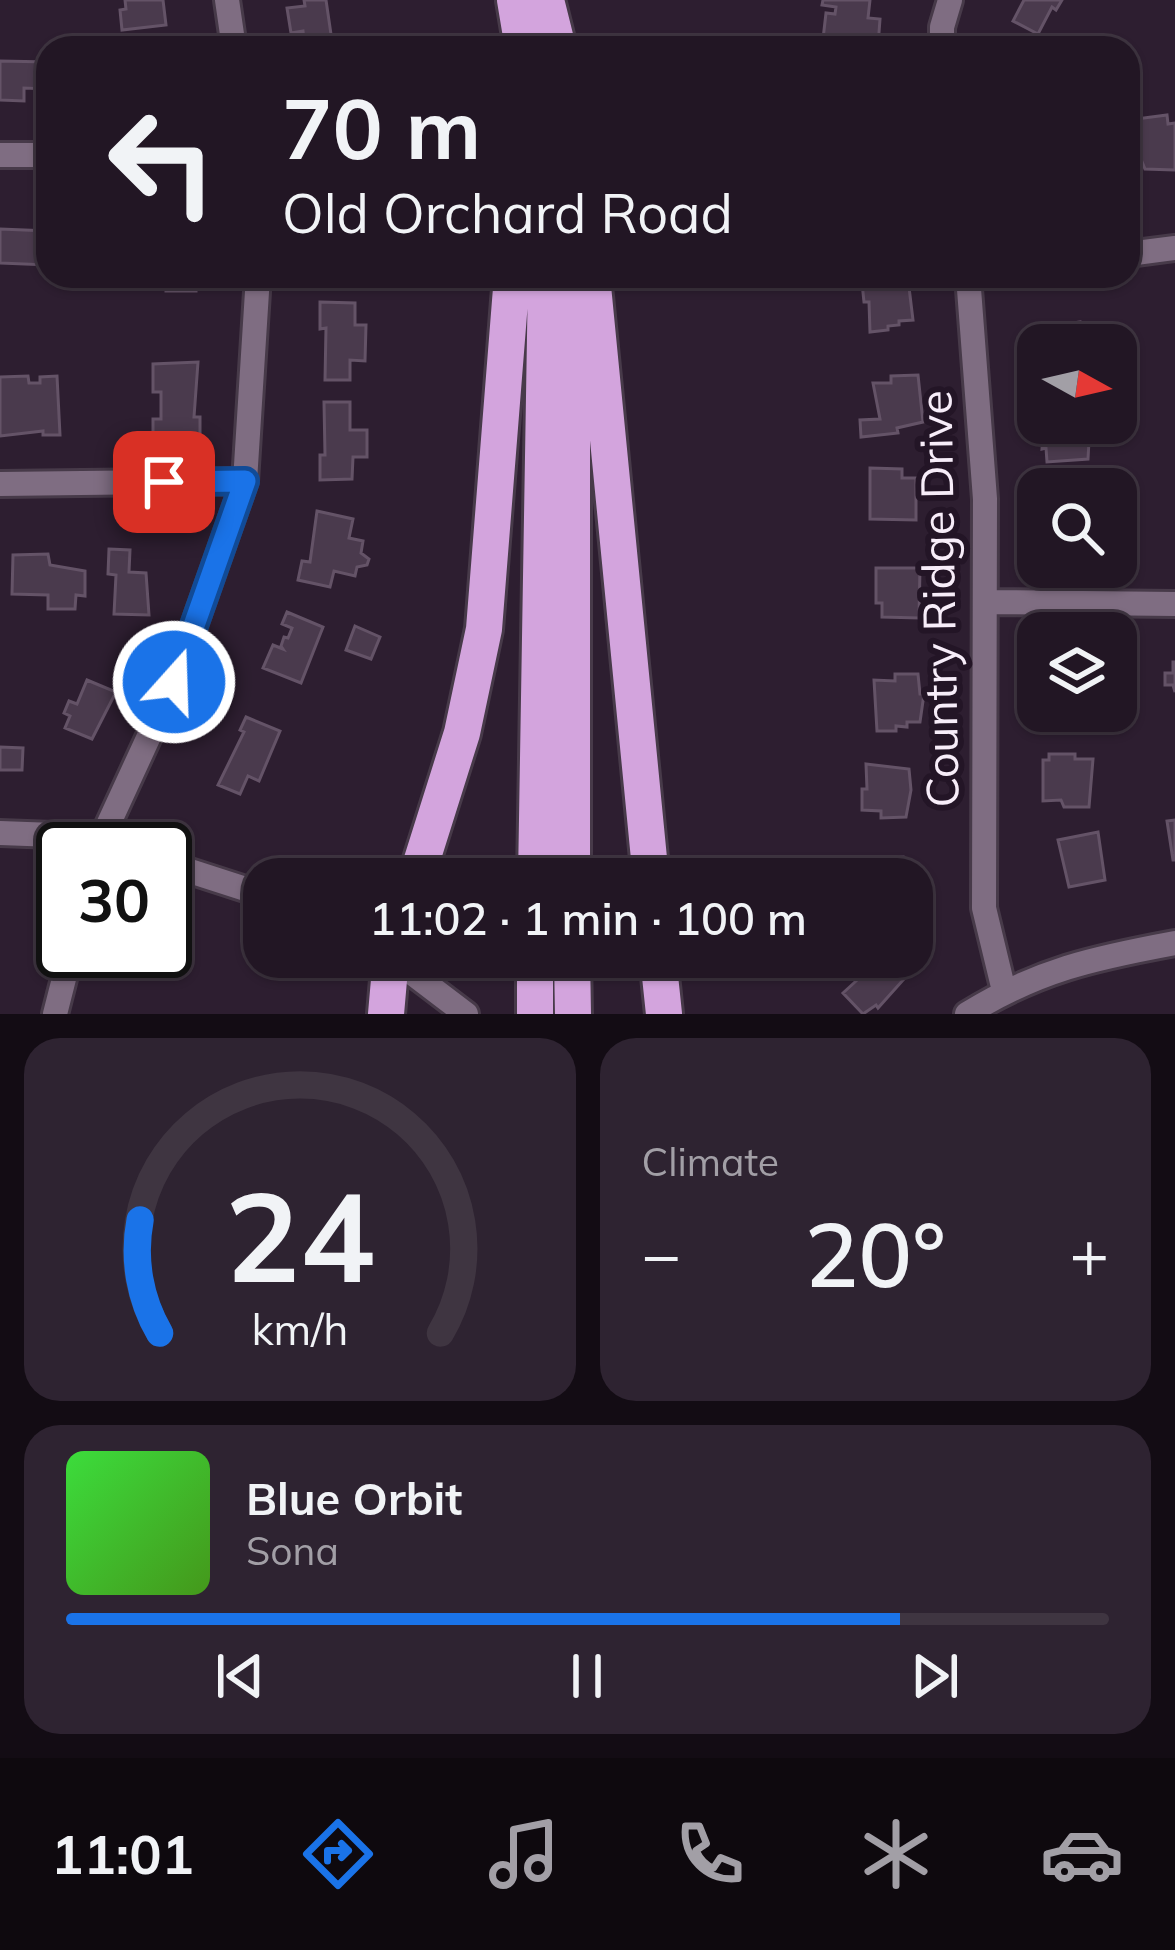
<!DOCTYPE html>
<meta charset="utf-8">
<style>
:root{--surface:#221624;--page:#2e2331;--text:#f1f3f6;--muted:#a29fa6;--line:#3f3541;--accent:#1a73e8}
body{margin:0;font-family:Mulish,sans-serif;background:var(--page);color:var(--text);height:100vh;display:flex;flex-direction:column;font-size:45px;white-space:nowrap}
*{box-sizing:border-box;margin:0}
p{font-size:39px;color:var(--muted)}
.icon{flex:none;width:66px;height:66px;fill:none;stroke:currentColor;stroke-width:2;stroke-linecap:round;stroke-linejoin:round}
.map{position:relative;height:1014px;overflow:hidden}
.details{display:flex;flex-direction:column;gap:24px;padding:24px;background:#130c14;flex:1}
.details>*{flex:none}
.guide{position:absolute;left:36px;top:36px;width:1104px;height:252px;border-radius:36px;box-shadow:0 3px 9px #0004,0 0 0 3px var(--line);background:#221624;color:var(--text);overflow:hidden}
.needle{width:78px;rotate:98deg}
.fabs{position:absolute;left:1017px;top:324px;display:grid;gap:24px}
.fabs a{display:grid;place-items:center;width:120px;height:120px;border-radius:24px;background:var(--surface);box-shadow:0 3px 9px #0004,0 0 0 3px var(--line);font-size:60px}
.speed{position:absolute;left:36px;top:822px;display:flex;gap:24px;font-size:60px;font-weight:700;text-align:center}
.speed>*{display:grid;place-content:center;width:156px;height:156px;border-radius:50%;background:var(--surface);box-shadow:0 3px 9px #0004,0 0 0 3px var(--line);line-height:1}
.speed .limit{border:6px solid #111;border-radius:18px;background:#fff;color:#111}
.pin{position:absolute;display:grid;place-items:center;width:102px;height:102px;color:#fff;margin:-51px;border-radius:24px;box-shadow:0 6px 18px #0006}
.me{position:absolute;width:132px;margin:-66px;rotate:20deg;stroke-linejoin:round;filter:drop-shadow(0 0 9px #0008)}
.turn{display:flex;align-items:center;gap:42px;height:252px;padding:0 48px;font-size:54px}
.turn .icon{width:156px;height:156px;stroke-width:2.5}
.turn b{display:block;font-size:84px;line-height:102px}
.big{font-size:90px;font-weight:600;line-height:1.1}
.details .widget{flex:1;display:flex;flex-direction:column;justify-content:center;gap:18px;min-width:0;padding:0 42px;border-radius:36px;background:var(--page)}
.details .dial{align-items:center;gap:0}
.dial svg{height:312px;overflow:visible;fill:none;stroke:var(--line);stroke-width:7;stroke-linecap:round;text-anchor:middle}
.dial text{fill:var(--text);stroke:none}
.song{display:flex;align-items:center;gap:36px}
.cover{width:144px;height:144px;border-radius:18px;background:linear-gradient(135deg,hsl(120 70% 55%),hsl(100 70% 35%))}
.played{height:12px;border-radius:6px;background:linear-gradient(90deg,var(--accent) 80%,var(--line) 80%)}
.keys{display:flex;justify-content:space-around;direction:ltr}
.heat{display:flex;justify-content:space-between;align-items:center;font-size:66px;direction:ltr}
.details .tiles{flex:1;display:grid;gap:24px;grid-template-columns:1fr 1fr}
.widget:last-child{grid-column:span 2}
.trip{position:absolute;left:243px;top:858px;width:690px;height:120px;border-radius:36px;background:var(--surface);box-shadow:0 3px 9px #0004,0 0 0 3px var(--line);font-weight:600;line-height:120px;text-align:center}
.tab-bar{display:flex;height:192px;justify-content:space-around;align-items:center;background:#0e090e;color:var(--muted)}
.tab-bar .icon{width:84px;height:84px}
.tab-bar .on{color:var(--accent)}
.tab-bar b{font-size:54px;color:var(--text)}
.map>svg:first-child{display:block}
.building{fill:#4a3a4d;stroke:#645367;stroke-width:3}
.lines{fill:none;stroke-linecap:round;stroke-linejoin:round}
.minor-casing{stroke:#473a49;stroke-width:30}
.highway-casing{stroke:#473a49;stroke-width:42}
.minor{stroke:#7f6d82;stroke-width:24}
.highway{stroke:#d3a4dd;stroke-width:36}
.route-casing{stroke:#114b97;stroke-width:30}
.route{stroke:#1a73e8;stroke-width:21}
.labels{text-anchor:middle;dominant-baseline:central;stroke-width:12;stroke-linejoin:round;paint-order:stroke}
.street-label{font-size:45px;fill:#f7edf9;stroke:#231526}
</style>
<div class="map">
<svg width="1175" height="1014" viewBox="0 0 1175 1014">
<rect width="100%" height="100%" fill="#2d1e30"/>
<path class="building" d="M125,0H163L166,25L122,30L120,10L126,9Z
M304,0H326L333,48H305L303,31L291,33L287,8L305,6Z
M823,0H870L868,18L880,19L878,46L823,39L826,13L835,14L836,7L822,5Z
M1024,0H1062L1056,10L1052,7L1038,34L1013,21Z
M0,61L48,62V89L24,88V101L0,100Z
M1167,115L1168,124L1175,123V170L1145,169L1136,147L1139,142L1136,119Z
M0,229L48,231V265L0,263Z
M150,276H196V291H166V280H150Z
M908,279L913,320L899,321V325L888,326V330L870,332L869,302H864L862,283Z
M320,302L355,303V325H366L365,361L350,360V380H325L326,328L320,329Z
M1080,322L1082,345H1038L1037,357V328Z
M198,362L194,417H200V445H153V419H161V392H153V364Z
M918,375L923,422L897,428L898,433L861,437L860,420L880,419L873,383H891V376Z
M28,376L29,383H40V377L57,376L60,435H43V431L0,436V377Z
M324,402H350V430H367V457H353L352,479L320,480V455H325Z
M1044,423H1090L1088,459L1047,462L1046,448L1042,449Z
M870,468L902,469V478H916V520L870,519Z
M317,511L353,519L349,538L363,541L361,553L369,559L367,565L357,567L355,576L334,571L330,587L298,580L302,561L310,562Z
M109,549L130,550L129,572L146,573L149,615L114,614L116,575L108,574Z
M48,554L50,565L85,571V596L76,595L75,609H48V595L12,594L13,555Z
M876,568H920L919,618L882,617V603H876Z
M287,612L323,627L301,683L263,668L273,645L283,649L281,646L284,637L288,638L292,628L282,624Z
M355,626L380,637L371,659L346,650Z
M1173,662H1175V692L1173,685H1165V673H1173Z
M895,674H918L920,694H924L920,722H907V727L896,726V731H877L874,680L895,681Z
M87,680L116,692L92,739L65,728L70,716L64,713L69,701L77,704Z
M246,717L280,731L259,781L248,776L240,794L218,785L244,732L240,730Z
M0,747L23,748L22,770H0Z
M1049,754H1075V759H1093L1089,807H1064L1061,800L1043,801V760H1049Z
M866,764L909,769L911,790L906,817L881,818V811L862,810V789H867Z
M1175,820V860H1173L1167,821Z
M1098,832L1105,880L1069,887L1058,840Z
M903,857V863H916L913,913L912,879H876L875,858Z
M866,957H887L904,979L878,1008L876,1005L863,1014L843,993L867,971L860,963Z"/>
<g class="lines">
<g class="minor-casing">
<path id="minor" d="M227,0L234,48
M942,48V27L950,0
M0,155H48
M1128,254L1175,248
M968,276L985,499L984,908L1004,991
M0,484L245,481
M985,602L1175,604
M0,833L54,835L110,848
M97,849L174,682L245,481L258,276
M165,863L264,895
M391,957L466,1014
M55,1014L71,951
M967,1014C1038,970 1094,958 1175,943"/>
</g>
<g class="highway-casing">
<path id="highway" d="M515,0L523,48
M546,0L558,48
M592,276L651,879
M416,879L462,733L484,629L512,276
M536,879L546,276
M572,879V289
M572,957L573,1014
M658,957L664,1014
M386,1014L391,957
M535,1014V957"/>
</g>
<use href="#minor" class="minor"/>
<use href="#highway" class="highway"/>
</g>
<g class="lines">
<g class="route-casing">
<path id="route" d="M164,482L245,481L174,682"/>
</g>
<use href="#route" class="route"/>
</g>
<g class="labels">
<g class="street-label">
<text transform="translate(938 599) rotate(-91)">Country Ridge Drive</text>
</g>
</g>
</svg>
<div class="fabs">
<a><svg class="needle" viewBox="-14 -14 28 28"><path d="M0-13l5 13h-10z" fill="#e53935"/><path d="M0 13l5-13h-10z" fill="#a29fa6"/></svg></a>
<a><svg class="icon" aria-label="search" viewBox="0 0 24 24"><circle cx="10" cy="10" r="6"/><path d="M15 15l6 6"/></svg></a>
<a><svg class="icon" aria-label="layers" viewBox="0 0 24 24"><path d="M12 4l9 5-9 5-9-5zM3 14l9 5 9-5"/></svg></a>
</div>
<div class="speed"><div class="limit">30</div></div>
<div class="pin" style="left:164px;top:482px;background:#d93025"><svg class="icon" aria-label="arrive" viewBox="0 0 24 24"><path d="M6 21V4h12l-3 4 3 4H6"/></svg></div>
<svg class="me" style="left:174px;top:682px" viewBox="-20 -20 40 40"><circle r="17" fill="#1a73e8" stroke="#fff" stroke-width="3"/><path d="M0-11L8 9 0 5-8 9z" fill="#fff"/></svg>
<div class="trip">11:02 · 1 min · 100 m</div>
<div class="guide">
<div class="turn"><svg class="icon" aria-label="left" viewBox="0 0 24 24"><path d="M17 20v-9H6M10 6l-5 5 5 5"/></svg><div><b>70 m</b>Old Orchard Road</div></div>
</div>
</div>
<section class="details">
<div class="tiles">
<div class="widget dial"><svg viewBox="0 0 100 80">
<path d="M14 69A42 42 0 1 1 86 69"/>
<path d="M14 69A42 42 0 0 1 9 40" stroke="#1a73e8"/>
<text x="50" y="56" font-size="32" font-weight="700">24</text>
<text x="50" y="72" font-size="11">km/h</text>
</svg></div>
<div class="widget"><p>Climate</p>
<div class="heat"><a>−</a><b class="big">20°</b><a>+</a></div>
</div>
<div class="widget">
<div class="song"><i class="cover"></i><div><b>Blue Orbit</b><p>Sona</p></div></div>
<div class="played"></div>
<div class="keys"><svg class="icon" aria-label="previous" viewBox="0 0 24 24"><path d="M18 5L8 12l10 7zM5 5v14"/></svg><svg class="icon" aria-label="pause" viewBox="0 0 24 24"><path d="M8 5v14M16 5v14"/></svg><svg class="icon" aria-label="next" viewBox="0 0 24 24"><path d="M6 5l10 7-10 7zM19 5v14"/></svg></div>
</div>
</div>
</section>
<nav class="tab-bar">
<b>11:01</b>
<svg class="icon on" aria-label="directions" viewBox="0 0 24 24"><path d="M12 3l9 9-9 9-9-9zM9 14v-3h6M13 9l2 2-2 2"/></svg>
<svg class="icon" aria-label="music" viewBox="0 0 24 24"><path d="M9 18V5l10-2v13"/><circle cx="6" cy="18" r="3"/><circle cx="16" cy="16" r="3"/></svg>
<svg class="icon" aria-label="phone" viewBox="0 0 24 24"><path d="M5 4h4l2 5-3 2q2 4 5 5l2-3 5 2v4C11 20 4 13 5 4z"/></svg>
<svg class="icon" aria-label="climate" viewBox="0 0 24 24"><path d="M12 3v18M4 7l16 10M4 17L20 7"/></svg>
<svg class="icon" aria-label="car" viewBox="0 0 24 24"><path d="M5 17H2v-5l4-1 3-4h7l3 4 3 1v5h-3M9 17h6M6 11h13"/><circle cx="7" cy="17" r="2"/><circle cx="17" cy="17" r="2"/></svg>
</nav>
